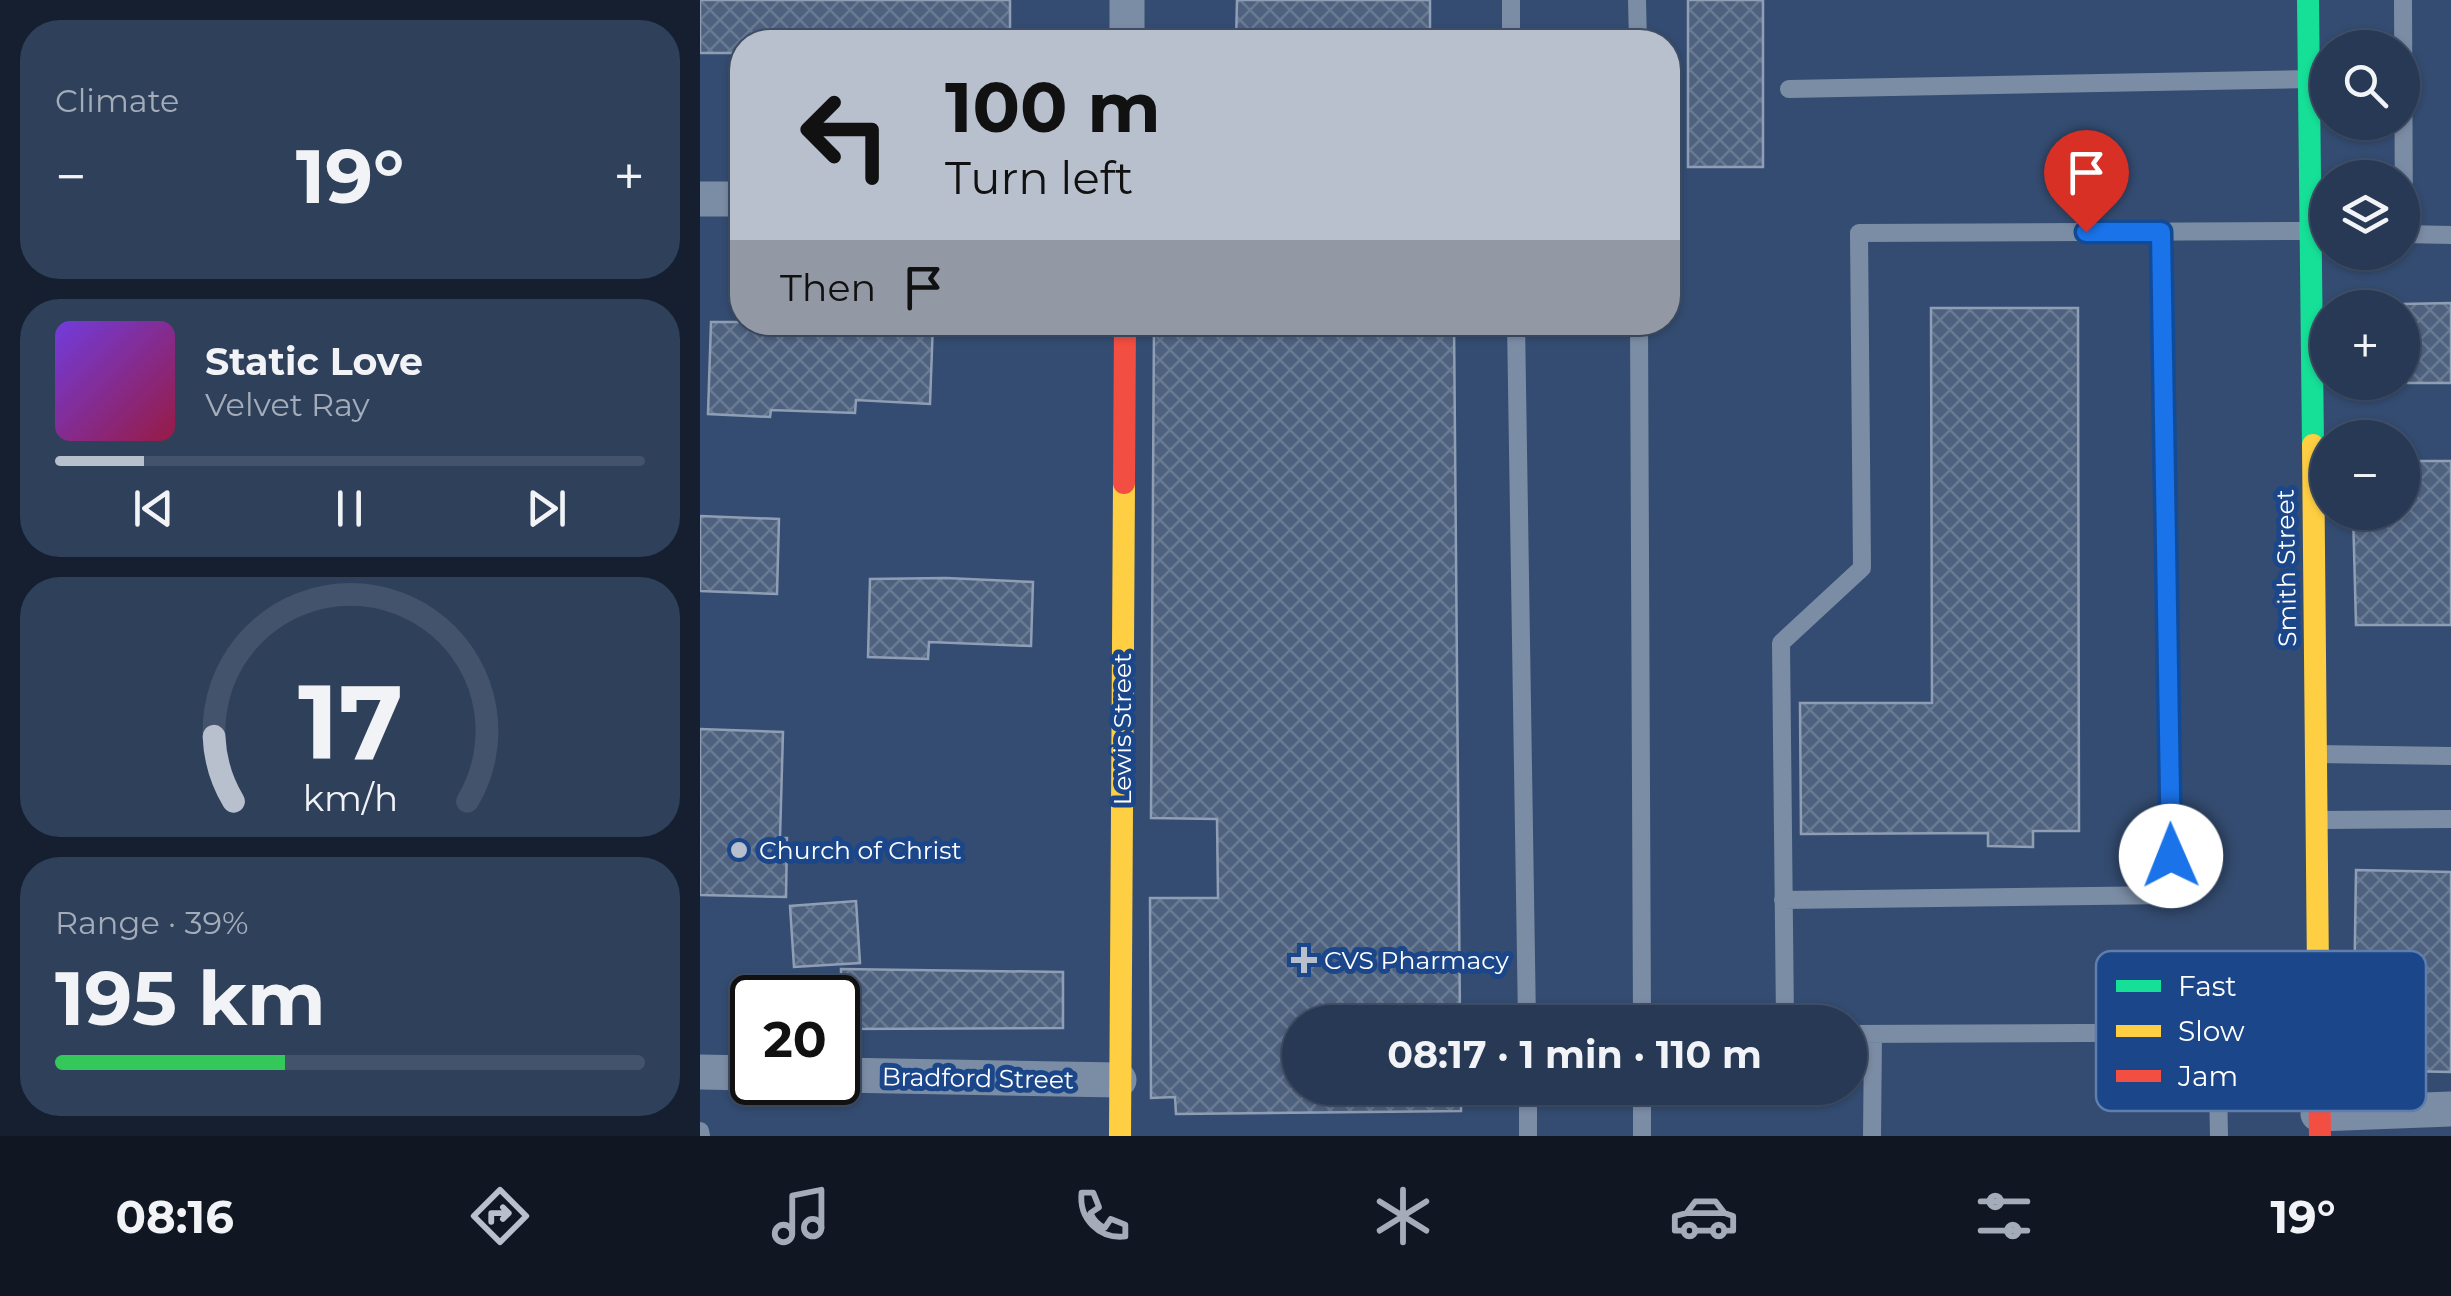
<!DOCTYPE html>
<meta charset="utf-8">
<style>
:root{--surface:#273955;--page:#2f405b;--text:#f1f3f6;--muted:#a4acb9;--line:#43536c;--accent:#b8c0cd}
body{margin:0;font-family:Montserrat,sans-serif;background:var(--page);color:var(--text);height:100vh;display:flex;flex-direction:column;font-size:38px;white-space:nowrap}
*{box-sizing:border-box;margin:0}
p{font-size:32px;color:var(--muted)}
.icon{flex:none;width:55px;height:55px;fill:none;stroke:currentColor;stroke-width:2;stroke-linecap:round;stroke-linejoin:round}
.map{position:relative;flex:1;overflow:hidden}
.side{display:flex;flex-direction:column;gap:20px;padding:20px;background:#151f2f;width:700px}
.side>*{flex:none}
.banner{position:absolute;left:30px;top:30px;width:950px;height:305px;border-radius:40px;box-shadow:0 2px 8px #0004,0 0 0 2px var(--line);background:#b8c0cd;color:#111;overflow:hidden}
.tools{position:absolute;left:1610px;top:30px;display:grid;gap:20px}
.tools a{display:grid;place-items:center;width:110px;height:110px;border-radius:50%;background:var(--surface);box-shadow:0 2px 8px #0004,0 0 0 2px var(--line);font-size:50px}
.speed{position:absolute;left:30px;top:975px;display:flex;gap:20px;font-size:50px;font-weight:700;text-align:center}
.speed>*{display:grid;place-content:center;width:130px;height:130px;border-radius:50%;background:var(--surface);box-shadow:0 2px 8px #0004,0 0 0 2px var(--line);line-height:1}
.speed .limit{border:5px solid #111;border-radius:15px;background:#fff;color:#111}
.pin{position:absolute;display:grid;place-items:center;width:85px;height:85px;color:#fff;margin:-102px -42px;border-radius:50% 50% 50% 0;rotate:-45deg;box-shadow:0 0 10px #0007}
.pin .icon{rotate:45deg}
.me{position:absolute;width:110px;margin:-55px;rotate:359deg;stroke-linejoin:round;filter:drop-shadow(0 0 8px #0008)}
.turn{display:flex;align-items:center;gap:35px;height:210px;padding:0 50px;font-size:45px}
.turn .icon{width:130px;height:130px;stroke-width:2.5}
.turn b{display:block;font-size:70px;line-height:85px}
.then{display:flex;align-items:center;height:95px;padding:0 50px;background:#0003;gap:20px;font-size:38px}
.big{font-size:75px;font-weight:700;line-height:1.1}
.side .card{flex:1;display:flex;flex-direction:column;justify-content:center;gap:15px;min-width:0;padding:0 35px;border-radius:40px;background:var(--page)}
.side .dial{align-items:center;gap:0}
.dial svg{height:260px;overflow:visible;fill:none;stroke:var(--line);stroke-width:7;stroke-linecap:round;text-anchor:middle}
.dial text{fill:var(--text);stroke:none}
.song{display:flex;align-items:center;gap:30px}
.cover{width:120px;height:120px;border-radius:15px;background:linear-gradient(135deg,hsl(260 70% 55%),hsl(340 70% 35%))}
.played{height:10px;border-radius:5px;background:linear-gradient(90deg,var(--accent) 15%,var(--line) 15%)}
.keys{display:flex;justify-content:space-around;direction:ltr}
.heat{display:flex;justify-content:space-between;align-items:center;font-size:55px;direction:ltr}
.charge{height:15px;border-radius:8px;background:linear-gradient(90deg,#34c759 39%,var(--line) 0)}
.trip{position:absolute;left:582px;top:1005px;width:585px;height:100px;border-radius:50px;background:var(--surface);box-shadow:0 2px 8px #0004,0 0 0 2px var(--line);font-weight:700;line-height:100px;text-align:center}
.menu{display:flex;height:160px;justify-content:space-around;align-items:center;background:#101722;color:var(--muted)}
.menu .icon{width:70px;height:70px}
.menu .selected{color:var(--accent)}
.menu b{font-size:45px;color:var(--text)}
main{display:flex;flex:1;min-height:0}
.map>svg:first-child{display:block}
.building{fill:url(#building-cross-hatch);stroke:#8f9eb4;stroke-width:2.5}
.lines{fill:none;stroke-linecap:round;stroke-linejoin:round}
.lane{stroke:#7b8da5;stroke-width:18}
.street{stroke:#7b8da5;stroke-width:35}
.fast{stroke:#16e098;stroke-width:22}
.slow{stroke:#ffcf43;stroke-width:22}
.jam{stroke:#f24e42;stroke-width:22}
.route-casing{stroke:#114b97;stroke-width:25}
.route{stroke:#1a73e8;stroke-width:18}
.poi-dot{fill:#b8c0cd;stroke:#1b478a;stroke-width:4}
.labels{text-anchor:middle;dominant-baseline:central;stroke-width:10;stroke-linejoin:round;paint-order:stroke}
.street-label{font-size:25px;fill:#fff;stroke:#1b478a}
.poi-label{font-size:25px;fill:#fff;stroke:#1b478a;text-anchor:start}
.key{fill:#1b478a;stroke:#5f7ead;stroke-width:2.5}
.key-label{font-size:28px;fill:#fff}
</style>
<main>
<section class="side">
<div class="card"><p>Climate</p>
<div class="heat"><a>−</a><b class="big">19°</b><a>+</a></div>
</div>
<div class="card">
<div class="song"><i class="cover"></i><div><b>Static Love</b><p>Velvet Ray</p></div></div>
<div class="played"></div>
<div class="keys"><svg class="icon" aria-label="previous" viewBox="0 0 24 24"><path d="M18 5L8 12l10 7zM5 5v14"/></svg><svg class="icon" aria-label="pause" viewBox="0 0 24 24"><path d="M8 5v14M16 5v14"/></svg><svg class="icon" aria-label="next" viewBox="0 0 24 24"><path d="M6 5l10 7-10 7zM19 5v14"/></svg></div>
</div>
<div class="card dial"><svg viewBox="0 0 100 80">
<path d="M14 69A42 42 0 1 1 86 69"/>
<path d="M14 69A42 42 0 0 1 8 49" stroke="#b8c0cd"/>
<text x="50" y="56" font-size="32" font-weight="700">17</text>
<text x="50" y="72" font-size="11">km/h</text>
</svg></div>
<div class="card"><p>Range · 39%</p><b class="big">195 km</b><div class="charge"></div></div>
</section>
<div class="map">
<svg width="1751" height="1136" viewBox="0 0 1751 1136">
<defs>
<pattern id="building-cross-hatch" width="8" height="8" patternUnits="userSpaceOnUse" patternTransform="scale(2.5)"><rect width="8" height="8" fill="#4e6280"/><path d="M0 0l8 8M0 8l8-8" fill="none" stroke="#697a93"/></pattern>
</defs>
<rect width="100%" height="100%" fill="#344c71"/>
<path class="building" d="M0,0H310V42H42V53H0Z
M537,0H730V42H536Z
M988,0H1063V167H988Z
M1751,303V383H1708L1703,304Z
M1231,308H1378L1379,831H1333V847L1288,846V833L1101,834L1100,703H1232Z
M11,322H233L230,404L156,400L155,413L71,410L70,417L8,414Z
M454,322H754L760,1022H600V1088H761V1111L476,1114L475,1097L451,1098L450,898H518L517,819L451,818Z
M1702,461H1751V625H1656L1653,512H1702Z
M0,516L79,519L77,594L0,591Z
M246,578L333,582L331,646L229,642L228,659L168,657L170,579Z
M0,729L83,732L80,838H87L86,897L0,895Z
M1656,870L1751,872V1072L1653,1070Z
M156,901L160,963L94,967L90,906Z
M141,969L363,972V1028L141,1029Z"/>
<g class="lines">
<path class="lane" d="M811,0V42
M937,0L938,42
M1703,0L1704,234L1751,235
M1089,89L1608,79
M816,322L827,1022
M939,322L942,1022
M1617,754L1751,756
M1621,820L1751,819
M1083,900L1472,895L1461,232
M1085,1022L1081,643L1162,568L1159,233L1610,231
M1517,1033L1519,1136
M1150,1034L1616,1032
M828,1088V1136
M942,1088V1136
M0,1131L1,1136
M1172,1136L1173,1034"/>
<path class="street" d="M427,42V0
M0,199H42
M0,1072L52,1073
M138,1075L419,1080
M1618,1114L1751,1109"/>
<path class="fast" d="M1608,0L1613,445"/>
<path class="slow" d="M1613,445L1618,973
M420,1136L424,483"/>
<path class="jam" d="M424,483L425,322
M1618,973L1620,1136"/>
</g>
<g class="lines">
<g class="route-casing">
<path id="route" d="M1386,232H1461L1471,856"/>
</g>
<use href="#route" class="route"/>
</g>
<g class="poi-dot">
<circle cx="39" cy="850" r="10"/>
<path d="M599 945h10v10h10v10h-10v10h-10v-10h-10v-10h10z"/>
</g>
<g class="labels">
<g class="street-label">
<text transform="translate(1586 568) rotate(-91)">Smith Street</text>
<text transform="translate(422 729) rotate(-90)">Lewis Street</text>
<text transform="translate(278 1078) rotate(1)">Bradford Street</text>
</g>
<g class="poi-label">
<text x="59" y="850">Church of Christ</text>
<text x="624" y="960">CVS Pharmacy</text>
</g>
</g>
<rect x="1396" y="951" width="330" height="160" rx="15" class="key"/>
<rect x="1416" y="980" width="45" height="12" fill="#16e098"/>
<rect x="1416" y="1025" width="45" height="12" fill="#ffcf43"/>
<rect x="1416" y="1070" width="45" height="12" fill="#f24e42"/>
<g class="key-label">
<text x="1478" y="996">Fast</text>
<text x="1478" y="1041">Slow</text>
<text x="1478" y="1086">Jam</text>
</g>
</svg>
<div class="tools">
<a><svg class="icon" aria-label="search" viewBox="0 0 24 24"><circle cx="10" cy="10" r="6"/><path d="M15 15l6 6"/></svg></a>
<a><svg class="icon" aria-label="layers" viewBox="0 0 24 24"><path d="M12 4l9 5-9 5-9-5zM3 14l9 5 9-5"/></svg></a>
<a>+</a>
<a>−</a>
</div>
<div class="speed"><div class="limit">20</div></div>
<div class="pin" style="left:1386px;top:232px;background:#d93025"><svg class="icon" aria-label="arrive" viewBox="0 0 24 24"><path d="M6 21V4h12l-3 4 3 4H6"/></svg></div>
<svg class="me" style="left:1471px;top:856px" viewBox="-20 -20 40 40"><circle r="19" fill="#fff"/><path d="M0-13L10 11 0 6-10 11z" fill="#1a73e8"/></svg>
<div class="trip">08:17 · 1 min · 110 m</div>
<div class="banner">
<div class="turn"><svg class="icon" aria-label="left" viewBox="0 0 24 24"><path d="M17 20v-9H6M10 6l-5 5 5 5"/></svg><div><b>100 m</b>Turn left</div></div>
<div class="then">Then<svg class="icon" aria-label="arrive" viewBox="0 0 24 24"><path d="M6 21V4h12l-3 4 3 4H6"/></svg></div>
</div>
</div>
</main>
<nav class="menu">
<b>08:16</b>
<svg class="icon selected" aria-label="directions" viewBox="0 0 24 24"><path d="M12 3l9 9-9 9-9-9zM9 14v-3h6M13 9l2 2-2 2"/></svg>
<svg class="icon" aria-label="music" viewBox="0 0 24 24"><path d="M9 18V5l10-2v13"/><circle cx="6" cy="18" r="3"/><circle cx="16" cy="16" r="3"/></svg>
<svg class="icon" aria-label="phone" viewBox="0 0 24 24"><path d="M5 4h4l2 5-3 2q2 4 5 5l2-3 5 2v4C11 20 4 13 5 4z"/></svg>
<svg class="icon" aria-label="climate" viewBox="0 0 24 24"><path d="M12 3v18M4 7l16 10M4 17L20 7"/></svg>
<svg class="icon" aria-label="car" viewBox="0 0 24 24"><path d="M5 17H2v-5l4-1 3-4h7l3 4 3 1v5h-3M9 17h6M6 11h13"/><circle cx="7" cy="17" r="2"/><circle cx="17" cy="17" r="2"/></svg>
<svg class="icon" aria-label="filters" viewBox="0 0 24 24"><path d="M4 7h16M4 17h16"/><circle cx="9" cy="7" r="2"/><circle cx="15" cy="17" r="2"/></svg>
<b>19°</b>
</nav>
